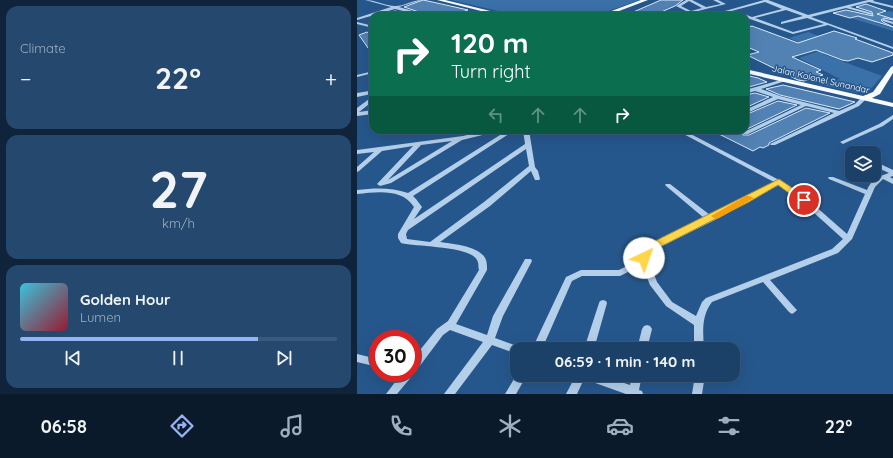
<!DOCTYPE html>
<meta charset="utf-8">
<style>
:root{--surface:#1c4169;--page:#25486f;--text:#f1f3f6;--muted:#a0afc0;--line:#3a5a7d;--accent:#95b2f1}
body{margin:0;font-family:Quicksand,sans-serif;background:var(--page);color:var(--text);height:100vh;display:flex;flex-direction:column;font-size:15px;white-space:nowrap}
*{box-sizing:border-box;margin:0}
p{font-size:13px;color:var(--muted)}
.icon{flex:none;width:22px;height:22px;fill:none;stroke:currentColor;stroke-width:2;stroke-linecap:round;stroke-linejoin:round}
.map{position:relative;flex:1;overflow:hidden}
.panel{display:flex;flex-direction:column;gap:6px;padding:6px;background:#0f243a;width:357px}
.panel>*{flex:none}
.hud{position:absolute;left:12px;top:12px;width:380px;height:122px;border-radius:12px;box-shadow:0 4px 16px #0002,0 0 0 1px var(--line);background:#0b6e4f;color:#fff;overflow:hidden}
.controls{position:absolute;left:488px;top:146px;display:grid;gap:8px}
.controls a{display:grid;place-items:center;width:36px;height:36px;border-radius:8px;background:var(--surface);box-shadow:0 4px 16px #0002,0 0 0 1px var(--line);font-size:20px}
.speed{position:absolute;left:12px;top:330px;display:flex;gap:8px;font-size:20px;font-weight:700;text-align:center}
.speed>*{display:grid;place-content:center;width:52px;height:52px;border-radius:50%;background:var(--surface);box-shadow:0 4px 16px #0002,0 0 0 1px var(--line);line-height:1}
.speed .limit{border:6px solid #d22;background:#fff;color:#111}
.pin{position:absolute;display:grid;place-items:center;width:34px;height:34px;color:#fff;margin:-17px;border:2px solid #fff;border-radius:50%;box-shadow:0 1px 4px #0007}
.me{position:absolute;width:44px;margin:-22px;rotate:42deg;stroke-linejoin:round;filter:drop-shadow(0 0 3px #0008)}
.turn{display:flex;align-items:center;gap:14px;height:84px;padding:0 16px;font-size:18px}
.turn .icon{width:52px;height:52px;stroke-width:2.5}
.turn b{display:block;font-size:28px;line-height:34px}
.lanes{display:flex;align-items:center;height:38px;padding:0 16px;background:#0003;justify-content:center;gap:20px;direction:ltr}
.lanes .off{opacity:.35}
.big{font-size:30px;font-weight:700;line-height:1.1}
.panel .widget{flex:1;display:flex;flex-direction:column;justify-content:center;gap:6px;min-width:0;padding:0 14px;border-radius:12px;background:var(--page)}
.panel .dial{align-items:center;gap:0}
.dial b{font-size:52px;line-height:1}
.song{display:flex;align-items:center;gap:12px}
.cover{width:48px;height:48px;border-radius:6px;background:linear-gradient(135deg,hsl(190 70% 55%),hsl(350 70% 35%))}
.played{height:4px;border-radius:2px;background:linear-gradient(90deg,var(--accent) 75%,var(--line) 75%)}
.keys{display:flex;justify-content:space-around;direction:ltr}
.heat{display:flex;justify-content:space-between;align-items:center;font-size:22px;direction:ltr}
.trip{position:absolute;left:153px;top:342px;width:230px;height:40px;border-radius:12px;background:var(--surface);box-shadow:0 4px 16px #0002,0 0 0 1px var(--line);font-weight:700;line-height:40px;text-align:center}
.menu{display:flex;height:64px;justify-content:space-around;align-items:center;background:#0b1a2a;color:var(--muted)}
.menu .icon{width:28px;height:28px}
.menu .on{color:var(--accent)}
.menu b{font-size:18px;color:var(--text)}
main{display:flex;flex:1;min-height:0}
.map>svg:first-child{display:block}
.green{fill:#3a71a8}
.building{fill:#5282b4;stroke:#d8e8f8}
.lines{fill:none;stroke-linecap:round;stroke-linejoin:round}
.minor{fill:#b4cfea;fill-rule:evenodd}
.major{fill:#f8fbfe;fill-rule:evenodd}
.route{fill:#ffd54a;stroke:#a68a30}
.slow{fill:#f59e0b}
.labels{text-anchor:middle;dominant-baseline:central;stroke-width:3;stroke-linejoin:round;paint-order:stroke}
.far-street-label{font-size:9px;fill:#fff;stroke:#26578c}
</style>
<main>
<section class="panel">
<div class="widget"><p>Climate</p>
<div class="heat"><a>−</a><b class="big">22°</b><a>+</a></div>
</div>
<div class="widget dial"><b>27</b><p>km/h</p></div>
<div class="widget">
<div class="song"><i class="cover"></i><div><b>Golden Hour</b><p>Lumen</p></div></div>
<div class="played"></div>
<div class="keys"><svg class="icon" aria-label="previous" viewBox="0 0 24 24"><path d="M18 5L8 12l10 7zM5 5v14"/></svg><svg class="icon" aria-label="pause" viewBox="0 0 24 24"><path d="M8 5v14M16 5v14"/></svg><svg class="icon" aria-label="next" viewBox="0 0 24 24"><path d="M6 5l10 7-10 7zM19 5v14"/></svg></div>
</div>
</section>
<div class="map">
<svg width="536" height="394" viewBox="0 0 536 394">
<rect width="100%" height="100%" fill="#26578c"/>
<path class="green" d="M94,0H283L237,16H163Z
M532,11L536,12V18L519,23L536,28V31L494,18L511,14L517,16Z
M451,32L467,38L474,51L466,54L525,76L513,90L500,93L462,84L483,79L442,58L462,51L432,38Z"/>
<path class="building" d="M66,0L80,3L111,10L94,16H74L47,7Z
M304,0H326L318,6L295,16H267Z
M509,4L529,11L520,14L536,19V20L527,18L524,20L526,22L536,27L501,16L493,18L476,13L489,10L516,16L515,12L499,7Z
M38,11L61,16H19Z
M395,26L441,43L477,31L500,38L498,39L536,53V55L515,62L501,58L491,61L485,60L459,50L435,57L464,70L459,72L466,75L447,81L441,80L390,55L402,52L388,46V28Z
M10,32L16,36V55L2,35Z
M388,75L401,78L410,82L388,88Z
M426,85L498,102L482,109L423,95L409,89Z
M398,93L412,97L388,108V95Z
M421,101L440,105L388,130V115Z
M449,108L473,113L412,143V145L406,148L403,147L396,151L354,130H388L386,132V135H392Z"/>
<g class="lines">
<path class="minor" d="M8,0C18,0 27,5 37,6C45,7 55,0 65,0L42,7L73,16H67L38,9L0,20V18L34,7Z
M329,0H335L349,7L364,4L356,0H361L369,4L337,12L344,16H339L319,6ZM332,1L345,8L334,11L324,6Z
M407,0H411L451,15L511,0H517L516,1L536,6V8L512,2L493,7L515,13V15L489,8L454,17L536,47V49L471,25L436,34L393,19L385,15L387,14L395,17L425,9L408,2L356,16H350ZM429,10L446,16L424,22V24L450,18L467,24L436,32L398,18Z
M144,13L146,14L145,15L129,16Z
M300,15L308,16H298Z
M527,19L536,22V24L526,21L525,20Z
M0,22L16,26V28L0,24Z
M13,31L16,32V35L11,32Z
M16,71V73L0,77V75Z
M427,79L431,80L404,89L423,96L482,111L498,104L505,97H509L510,98L502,106L418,145H414L413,144L477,113L449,106L391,134H387V132L444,105L421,99L388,114V110L416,97L398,91L388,94V90Z
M12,91L15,93L14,94L0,97V93Z
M16,96V101L2,112L16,110V114L0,116V108Z
M536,115V119L526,126L488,143L486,144L483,142L522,124Z
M133,130H143L142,131L105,140L34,183L23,186L20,184L56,146L25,151L2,171L0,172V167L17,152L0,154V150L106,136ZM95,141L31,180L64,145Z
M151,130H158L56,196L59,199L65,207L57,219L168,144L166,130H172L178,167L181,171L183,179L182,180H178L174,171L133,206L83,242C96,244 124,246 129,260C130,263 130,267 130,270L99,324L130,335L136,316L167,261L168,259H174L175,261L146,316L138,338L163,347L164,349H160V354L135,345L98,394H87L126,342L93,330L86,335L59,371L56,372L55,376L40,394H29L45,373H55V352L63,350L80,329L91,321L122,270C121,267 122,263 120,260C113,246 61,247 44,243L41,238V234L57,207C45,188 20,192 0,194V190C17,188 34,187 51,193ZM169,149L172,166L127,202L73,242L50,239L49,234L51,230Z
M319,130H326L424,181L449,198L490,234L508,194L472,179L471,178L472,177H476L510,190C514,180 522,176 532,173L517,166V161L536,170V176L533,177L536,179V184L526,179L518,187L495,239L481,253L413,280L438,308L440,310L438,312L435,314L432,312L406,282L355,302C344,316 346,333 347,349H337V325L309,306L293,285L285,265L263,276H225L215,281L185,349H175L209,277L224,270H262L278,262L291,246L347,218L309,186L308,185L309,184H313L353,215L417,182ZM422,185L445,202L486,239L475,249L349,298L345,302L339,316L315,302L300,282L291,258L293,254L297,250L356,221Z
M246,300L249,301L250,303L237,349H227L242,303L243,301Z
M290,325L293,326L295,329L290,349H280L285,329L287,326Z
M0,354L21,359V367L0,362Z
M160,374V375H170L159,394H148Z
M219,375H243L273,385L275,375H285L282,390L285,391L286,394H269L227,379L220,394H209Z
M338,375H348L345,394H335Z"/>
<path class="major" d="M80,0H88L154,16H144Z
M284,0H291L249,16H241Z
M536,66V73L523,94L515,98L536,103V107L388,73V69L506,96L516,92L534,67Z"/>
</g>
<path class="route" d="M422,179L450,198L451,200L450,202H444L421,185L392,202L297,250L294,254L291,261H284L282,258L285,250L290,245Z"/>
<path class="slow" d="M389,196H392L397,198L362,218L359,219L354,216Z"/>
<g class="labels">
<g class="far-street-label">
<text transform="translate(464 79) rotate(13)">Jalan Kolonel Sunandar</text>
</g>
</g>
</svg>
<div class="controls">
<a><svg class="icon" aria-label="layers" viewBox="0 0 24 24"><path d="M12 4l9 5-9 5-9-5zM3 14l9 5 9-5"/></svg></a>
</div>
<div class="speed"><div class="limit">30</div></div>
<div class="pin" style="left:447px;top:200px;background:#d93025"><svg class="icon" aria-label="arrive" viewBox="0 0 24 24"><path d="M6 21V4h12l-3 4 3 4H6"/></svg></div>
<svg class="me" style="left:287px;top:258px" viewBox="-20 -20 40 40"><circle r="19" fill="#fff"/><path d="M0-13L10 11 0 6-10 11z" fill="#ffd54a"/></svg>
<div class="trip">06:59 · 1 min · 140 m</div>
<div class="hud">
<div class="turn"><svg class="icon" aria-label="right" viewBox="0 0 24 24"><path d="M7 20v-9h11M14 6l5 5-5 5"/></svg><div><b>120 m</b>Turn right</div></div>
<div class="lanes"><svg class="icon off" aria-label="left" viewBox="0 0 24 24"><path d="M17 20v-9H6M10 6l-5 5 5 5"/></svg><svg class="icon off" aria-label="ahead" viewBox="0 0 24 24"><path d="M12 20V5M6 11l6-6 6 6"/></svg><svg class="icon off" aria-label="ahead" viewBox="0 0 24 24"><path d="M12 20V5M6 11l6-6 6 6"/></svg><svg class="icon" aria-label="right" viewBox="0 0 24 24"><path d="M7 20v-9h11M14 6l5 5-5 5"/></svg></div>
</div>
</div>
</main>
<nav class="menu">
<b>06:58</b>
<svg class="icon on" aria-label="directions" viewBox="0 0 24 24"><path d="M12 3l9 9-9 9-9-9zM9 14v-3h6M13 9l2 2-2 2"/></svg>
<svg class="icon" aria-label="music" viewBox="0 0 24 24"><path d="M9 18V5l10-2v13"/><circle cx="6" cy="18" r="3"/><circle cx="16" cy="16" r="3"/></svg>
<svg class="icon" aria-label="phone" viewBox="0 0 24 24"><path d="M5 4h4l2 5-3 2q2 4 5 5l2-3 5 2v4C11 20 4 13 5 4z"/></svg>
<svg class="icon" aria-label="climate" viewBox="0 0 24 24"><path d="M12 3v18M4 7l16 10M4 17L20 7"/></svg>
<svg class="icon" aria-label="car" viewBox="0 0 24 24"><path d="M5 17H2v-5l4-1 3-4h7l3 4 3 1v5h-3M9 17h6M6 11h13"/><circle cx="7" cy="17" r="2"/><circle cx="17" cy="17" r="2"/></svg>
<svg class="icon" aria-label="filters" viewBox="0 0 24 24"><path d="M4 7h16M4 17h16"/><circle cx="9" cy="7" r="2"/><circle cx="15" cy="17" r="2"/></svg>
<b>22°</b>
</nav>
